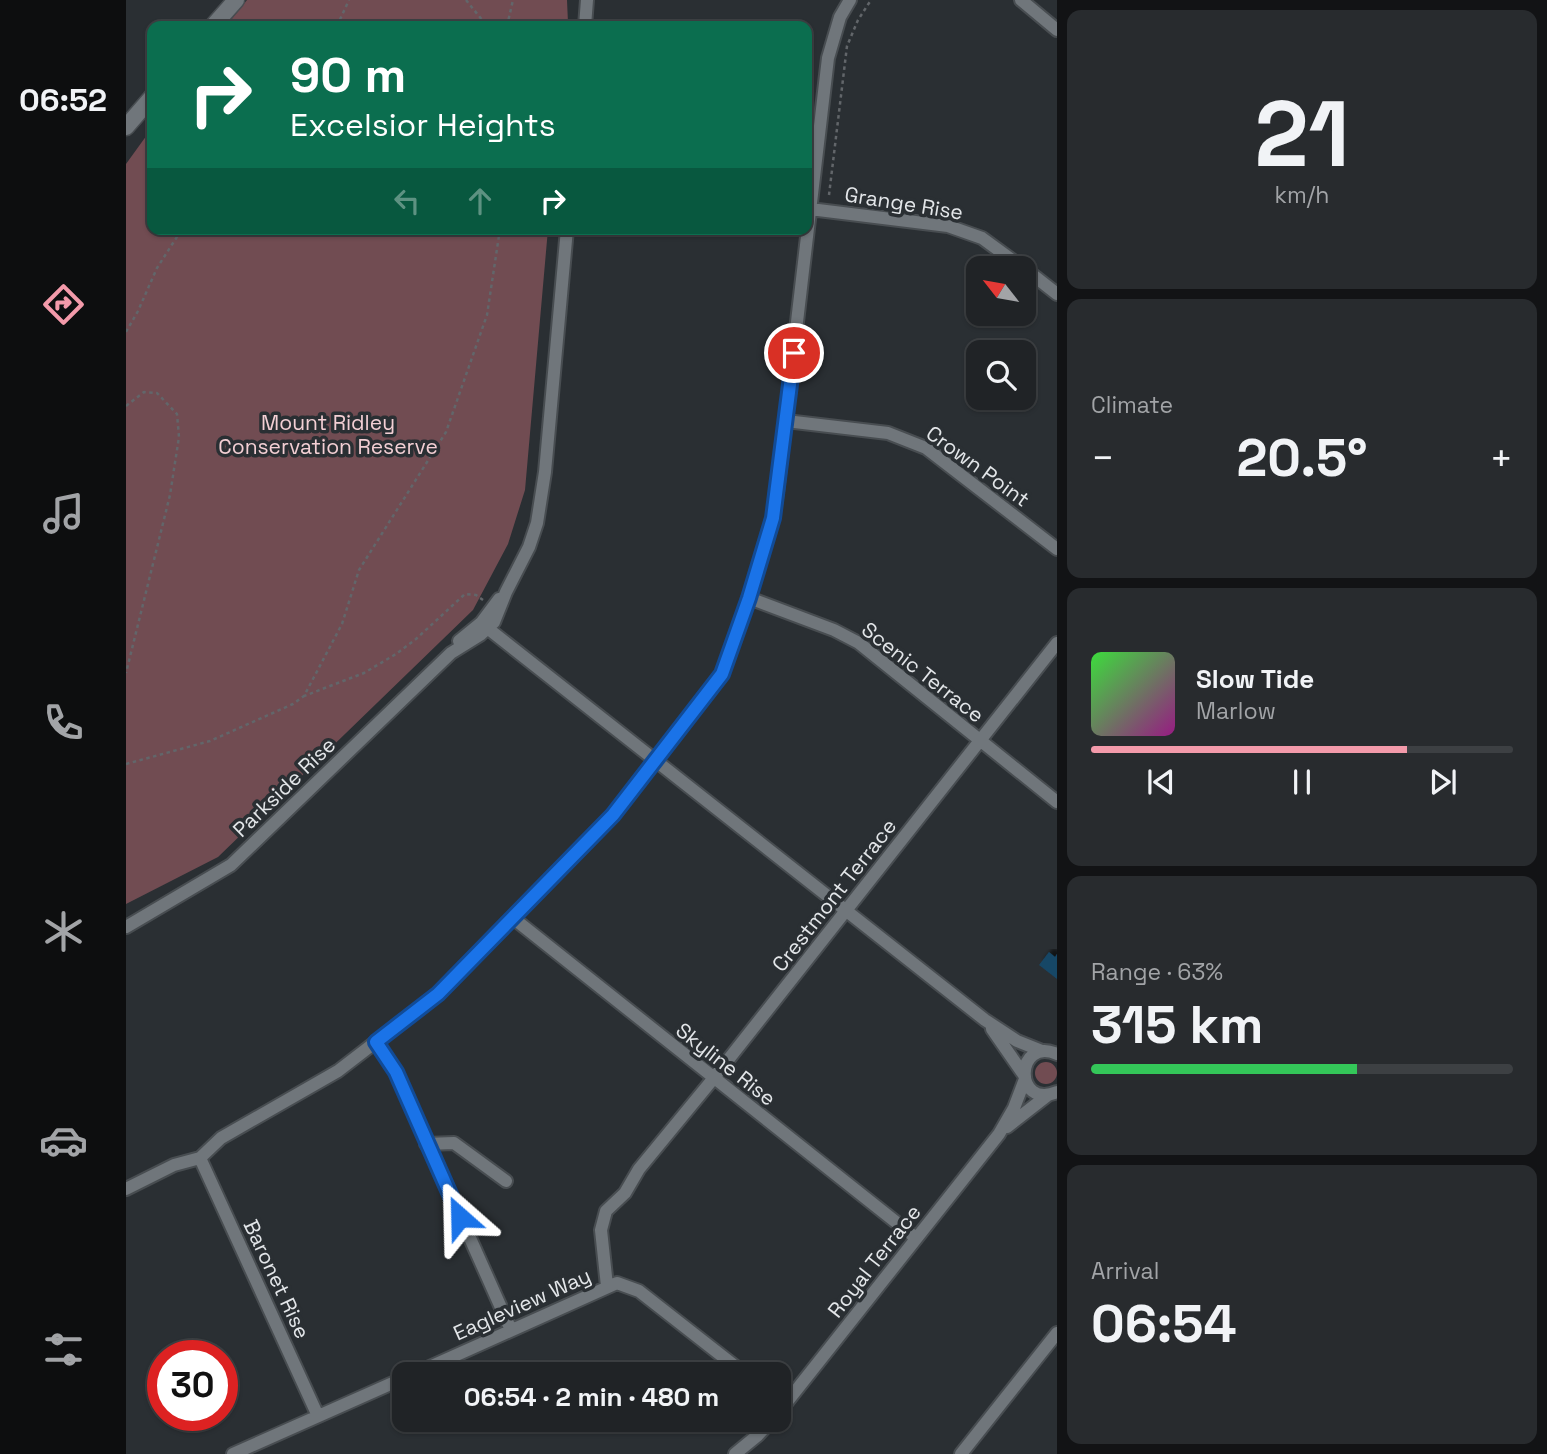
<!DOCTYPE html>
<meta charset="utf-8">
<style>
:root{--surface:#202326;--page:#282b2e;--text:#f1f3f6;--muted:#a2a4a7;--line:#3d4043;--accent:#f39aaa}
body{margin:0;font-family:"Space Grotesk",sans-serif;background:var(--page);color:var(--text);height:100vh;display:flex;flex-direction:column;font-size:26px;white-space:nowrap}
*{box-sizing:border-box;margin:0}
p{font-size:23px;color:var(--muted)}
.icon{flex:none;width:38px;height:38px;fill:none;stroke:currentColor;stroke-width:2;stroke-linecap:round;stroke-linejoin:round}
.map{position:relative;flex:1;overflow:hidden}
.drawer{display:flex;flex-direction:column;gap:10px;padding:10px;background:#121315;width:490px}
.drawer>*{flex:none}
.top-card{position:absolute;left:21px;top:21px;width:665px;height:214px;border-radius:14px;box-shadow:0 2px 5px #0004,0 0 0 2px var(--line);background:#0b6e4f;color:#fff;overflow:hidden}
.needle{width:46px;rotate:301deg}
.tools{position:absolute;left:840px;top:256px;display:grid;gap:14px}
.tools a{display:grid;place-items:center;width:70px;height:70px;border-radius:14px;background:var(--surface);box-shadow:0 2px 5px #0004,0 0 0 2px var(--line);font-size:35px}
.speed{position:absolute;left:21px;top:1340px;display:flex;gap:14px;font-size:35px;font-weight:700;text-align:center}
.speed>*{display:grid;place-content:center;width:91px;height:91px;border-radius:50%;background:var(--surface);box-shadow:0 2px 5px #0004,0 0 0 2px var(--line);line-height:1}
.speed .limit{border:10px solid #d22;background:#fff;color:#111}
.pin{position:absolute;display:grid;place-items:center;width:60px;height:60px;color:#fff;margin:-30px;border:4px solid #fff;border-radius:50%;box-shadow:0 2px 7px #0007}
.me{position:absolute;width:77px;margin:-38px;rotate:335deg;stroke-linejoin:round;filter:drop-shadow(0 0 5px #0008)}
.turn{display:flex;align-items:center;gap:24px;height:147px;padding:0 28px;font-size:32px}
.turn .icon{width:91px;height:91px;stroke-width:2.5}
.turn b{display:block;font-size:49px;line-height:60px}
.lanes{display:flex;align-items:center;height:66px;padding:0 28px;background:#0003;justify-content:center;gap:35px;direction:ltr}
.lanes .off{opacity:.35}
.big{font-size:52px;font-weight:800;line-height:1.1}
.drawer .tile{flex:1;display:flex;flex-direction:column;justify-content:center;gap:10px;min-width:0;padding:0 24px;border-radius:14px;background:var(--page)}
.drawer .dial{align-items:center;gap:0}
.dial b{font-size:91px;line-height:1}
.song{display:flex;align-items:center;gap:21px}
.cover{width:84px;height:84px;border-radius:10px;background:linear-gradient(135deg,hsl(120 70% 55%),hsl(310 70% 35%))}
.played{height:7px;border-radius:4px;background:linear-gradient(90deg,var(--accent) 75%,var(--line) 75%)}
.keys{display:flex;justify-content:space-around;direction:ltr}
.heat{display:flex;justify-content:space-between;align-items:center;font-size:38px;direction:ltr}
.charge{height:10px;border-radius:5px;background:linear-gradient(90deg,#34c759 63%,var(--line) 0)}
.trip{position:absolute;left:266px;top:1362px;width:399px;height:70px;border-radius:14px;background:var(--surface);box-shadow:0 2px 5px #0004,0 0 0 2px var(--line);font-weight:800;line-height:70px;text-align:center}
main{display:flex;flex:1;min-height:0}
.tabs{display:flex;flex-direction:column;width:126px;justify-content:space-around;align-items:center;background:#0d0e0f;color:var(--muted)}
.tabs .icon{width:49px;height:49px}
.tabs .current{color:var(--accent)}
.tabs b{font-size:32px;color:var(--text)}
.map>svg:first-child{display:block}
.green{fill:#714c52}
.building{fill:#174666;filter:url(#shadow)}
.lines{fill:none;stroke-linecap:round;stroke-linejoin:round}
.minor-casing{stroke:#484d51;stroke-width:16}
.tertiary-casing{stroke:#484d51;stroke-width:19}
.path{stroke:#62666a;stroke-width:2.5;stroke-dasharray:3.5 3.5;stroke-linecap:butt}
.minor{stroke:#70767b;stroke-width:12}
.tertiary{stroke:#70767b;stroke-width:16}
.route-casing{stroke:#114b97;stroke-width:18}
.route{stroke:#1a73e8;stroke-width:12}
.labels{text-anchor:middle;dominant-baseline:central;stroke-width:7;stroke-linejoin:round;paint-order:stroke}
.street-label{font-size:21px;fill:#e3e6e9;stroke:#2a2f33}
.park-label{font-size:21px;fill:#f3cfd4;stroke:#2a2f33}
</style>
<main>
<nav class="tabs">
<b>06:52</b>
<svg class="icon current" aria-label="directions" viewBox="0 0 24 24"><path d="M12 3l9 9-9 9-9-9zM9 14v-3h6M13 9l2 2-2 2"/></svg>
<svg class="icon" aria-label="music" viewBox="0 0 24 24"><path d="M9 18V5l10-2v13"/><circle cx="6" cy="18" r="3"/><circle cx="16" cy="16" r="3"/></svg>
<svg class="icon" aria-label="phone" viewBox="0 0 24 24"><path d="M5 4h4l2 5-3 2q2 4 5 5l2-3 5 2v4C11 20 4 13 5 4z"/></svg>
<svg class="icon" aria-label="climate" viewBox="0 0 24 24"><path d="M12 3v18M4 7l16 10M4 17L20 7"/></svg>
<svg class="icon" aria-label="car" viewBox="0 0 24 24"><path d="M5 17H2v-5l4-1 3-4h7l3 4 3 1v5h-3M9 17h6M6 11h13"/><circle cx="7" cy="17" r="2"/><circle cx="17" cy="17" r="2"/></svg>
<svg class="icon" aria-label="filters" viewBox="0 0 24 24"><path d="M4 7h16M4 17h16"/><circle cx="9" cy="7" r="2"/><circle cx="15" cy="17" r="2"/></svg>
</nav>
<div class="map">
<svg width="931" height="1454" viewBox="0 0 931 1454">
<defs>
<filter id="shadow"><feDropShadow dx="5" dy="-5" stdDeviation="2" flood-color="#0009"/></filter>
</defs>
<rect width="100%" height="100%" fill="#2a2f33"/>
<path class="green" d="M121,0H441L442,23L441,26H100Z
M26,128V229H422L399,490L382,544L347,610L92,857L0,904V164Z
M909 1073a11 11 0 1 1 22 0a11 11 0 1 1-22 0Z"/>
<path class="building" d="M923,952L929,957L931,954V979L913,965Z"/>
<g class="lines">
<g class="minor-casing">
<path id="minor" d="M895,0L931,30
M459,26L461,0
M684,209L822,226L856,238L897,268
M898,268L931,294
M660,421L762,433L800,448L931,549
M623,598L708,630L733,643L931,802
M355,623L859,1020L891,1041L916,1051
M333,641L355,623L373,599
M387,918L790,1238
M0,927L105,865L325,653L354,635L368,622L380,592L403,547L411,523L419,472L441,229
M866,1029L898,1075
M250,1042L270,1072L385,1330
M931,1054C889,1036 887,1110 931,1092
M881,1127L922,1095
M300,1144L328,1143L380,1181
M74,1158L192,1416
M0,1189L48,1165L74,1158L95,1138L212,1071L312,994L487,815L596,674L623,598L647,518L651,492L702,58L714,17L724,0
M481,1286L475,1230L480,1211L499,1193L513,1169L587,1079L931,643
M288,1374L491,1283L513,1291L619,1374
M653,1412L873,1134L888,1108L899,1079
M107,1454L278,1378
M609,1454L632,1435L647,1419
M835,1454L931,1333"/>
</g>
<g class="tertiary-casing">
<path id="tertiary" d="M87,26L110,0
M0,127L26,97"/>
</g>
<path class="path" d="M340,0L361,26
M211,26L223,0
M381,26L387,0
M703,195L721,46L732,20L745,0
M0,332L12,311L31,268L56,229
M0,406L18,392L31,393L51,414L53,437L44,495L0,673
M357,600L350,595L339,594L290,639L270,654L238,673L178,696L216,624L233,570L320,432L361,315L374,229
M0,764L84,741L167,704L178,696"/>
<use href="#minor" class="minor"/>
<use href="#tertiary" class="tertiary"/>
</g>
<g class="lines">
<g class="route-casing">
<path id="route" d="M334,1217L270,1072L250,1042L312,994L487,815L596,674L623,598L647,518L668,353"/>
</g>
<use href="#route" class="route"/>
</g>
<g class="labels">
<g class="street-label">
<text transform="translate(778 203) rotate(9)">Grange Rise</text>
<text transform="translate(852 466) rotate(36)">Crown Point</text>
<text transform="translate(797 672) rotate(38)">Scenic Terrace</text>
<text transform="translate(158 787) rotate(-44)">Parkside Rise</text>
<text transform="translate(708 895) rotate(-52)">Crestmont Terrace</text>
<text transform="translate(600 1064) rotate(38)">Skyline Rise</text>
<text transform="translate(748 1261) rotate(-52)">Royal Terrace</text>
<text transform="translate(151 1279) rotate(65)">Baronet Rise</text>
<text transform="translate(396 1304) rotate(-24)">Eagleview Way</text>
</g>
<g class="park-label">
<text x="202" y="422">Mount Ridley<tspan x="202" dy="24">Conservation Reserve</tspan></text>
</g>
</g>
</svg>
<div class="tools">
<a><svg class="needle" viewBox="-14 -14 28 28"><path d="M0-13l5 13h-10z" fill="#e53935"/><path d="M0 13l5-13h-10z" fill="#a2a4a7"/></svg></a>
<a><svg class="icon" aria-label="search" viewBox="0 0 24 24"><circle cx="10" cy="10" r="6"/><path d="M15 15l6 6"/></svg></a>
</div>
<div class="speed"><div class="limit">30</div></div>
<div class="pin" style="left:668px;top:353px;background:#d93025"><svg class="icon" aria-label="arrive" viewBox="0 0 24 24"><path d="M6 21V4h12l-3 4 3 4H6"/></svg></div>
<svg class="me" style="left:334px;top:1217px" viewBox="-20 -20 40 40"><path d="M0-17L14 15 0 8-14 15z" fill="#1a73e8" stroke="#fff" stroke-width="4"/></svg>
<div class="trip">06:54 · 2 min · 480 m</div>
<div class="top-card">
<div class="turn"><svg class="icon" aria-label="right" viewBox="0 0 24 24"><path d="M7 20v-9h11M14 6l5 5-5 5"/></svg><div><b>90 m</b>Excelsior Heights</div></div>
<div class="lanes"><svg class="icon off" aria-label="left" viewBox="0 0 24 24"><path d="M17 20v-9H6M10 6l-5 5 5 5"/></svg><svg class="icon off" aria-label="ahead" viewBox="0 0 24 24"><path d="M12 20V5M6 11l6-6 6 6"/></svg><svg class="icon" aria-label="right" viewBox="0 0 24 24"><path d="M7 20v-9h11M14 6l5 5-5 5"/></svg></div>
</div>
</div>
<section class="drawer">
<div class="tile dial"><b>21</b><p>km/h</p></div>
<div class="tile"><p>Climate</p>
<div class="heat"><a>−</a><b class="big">20.5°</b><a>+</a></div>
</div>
<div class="tile">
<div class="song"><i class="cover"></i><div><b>Slow Tide</b><p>Marlow</p></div></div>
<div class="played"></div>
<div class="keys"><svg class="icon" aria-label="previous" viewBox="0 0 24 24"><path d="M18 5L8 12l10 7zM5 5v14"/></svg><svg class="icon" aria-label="pause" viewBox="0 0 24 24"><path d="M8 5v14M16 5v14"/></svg><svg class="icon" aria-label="next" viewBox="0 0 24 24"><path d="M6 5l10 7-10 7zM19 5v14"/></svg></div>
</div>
<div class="tile"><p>Range · 63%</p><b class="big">315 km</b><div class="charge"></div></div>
<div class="tile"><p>Arrival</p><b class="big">06:54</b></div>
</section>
</main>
